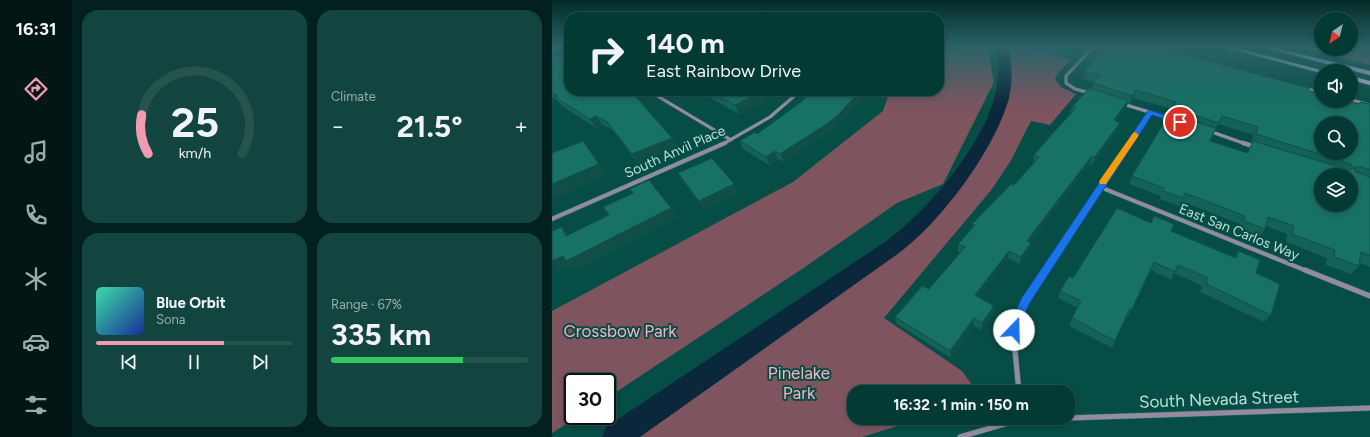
<!DOCTYPE html>
<meta charset="utf-8">
<style>
:root{--surface:#043a34;--page:#124540;--text:#f1f3f6;--muted:#97adac;--line:#25544f;--accent:#f19ab2}
body{margin:0;font-family:Figtree,sans-serif;background:var(--page);color:var(--text);height:100vh;display:flex;flex-direction:column;font-size:15px;white-space:nowrap}
*{box-sizing:border-box;margin:0}
p{font-size:13px;color:var(--muted)}
.icon{flex:none;width:22px;height:22px;fill:none;stroke:currentColor;stroke-width:2;stroke-linecap:round;stroke-linejoin:round}
.map{position:relative;flex:1;overflow:hidden}
.sheet{display:flex;flex-direction:column;gap:10px;padding:10px;background:#02201d;width:480px}
.sheet>*{flex:none}
.guide{position:absolute;left:12px;top:12px;width:380px;height:84px;border-radius:16px;box-shadow:0 2px 6px #0003,0 0 0 1px var(--line);background:#043a34;color:var(--text);overflow:hidden}
.needle{width:26px;rotate:215deg}
.buttons{position:absolute;left:762px;top:12px;display:grid;gap:8px}
.buttons a{display:grid;place-items:center;width:44px;height:44px;border-radius:50%;background:var(--surface);box-shadow:0 2px 6px #0003,0 0 0 1px var(--line);font-size:20px}
.speed{position:absolute;left:12px;top:373px;display:flex;gap:8px;font-size:20px;font-weight:700;text-align:center}
.speed>*{display:grid;place-content:center;width:52px;height:52px;border-radius:50%;background:var(--surface);box-shadow:0 2px 6px #0003,0 0 0 1px var(--line);line-height:1}
.speed .limit{border:2px solid #111;border-radius:6px;background:#fff;color:#111}
.pin{position:absolute;display:grid;place-items:center;width:34px;height:34px;color:#fff;margin:-17px;border:2px solid #fff;border-radius:50%;box-shadow:0 1px 4px #0007}
.me{position:absolute;width:44px;margin:-22px;rotate:21deg;stroke-linejoin:round;filter:drop-shadow(0 0 3px #0008)}
.turn{display:flex;align-items:center;gap:14px;height:84px;padding:0 16px;font-size:18px}
.turn .icon{width:52px;height:52px;stroke-width:2.5}
.turn b{display:block;font-size:28px;line-height:34px}
.big{font-size:30px;font-weight:700;line-height:1.1}
.sheet .widget{flex:1;display:flex;flex-direction:column;justify-content:center;gap:6px;min-width:0;padding:0 14px;border-radius:16px;background:var(--page)}
.sheet .dial{align-items:center;gap:0}
.dial svg{height:104px;overflow:visible;fill:none;stroke:var(--line);stroke-width:7;stroke-linecap:round;text-anchor:middle}
.dial text{fill:var(--text);stroke:none}
.song{display:flex;align-items:center;gap:12px}
.cover{width:48px;height:48px;border-radius:6px;background:linear-gradient(135deg,hsl(160 70% 55%),hsl(230 70% 35%))}
.played{height:4px;border-radius:2px;background:linear-gradient(90deg,var(--accent) 65%,var(--line) 65%)}
.keys{display:flex;justify-content:space-around;direction:ltr}
.heat{display:flex;justify-content:space-between;align-items:center;font-size:22px;direction:ltr}
.charge{height:6px;border-radius:3px;background:linear-gradient(90deg,#34c759 67%,var(--line) 0)}
.sheet .tiles{flex:1;display:grid;gap:10px;grid-template-columns:repeat(2,1fr)}
.trip{position:absolute;left:295px;top:385px;width:228px;height:40px;border-radius:16px;background:var(--surface);box-shadow:0 2px 6px #0003,0 0 0 1px var(--line);font-weight:700;line-height:40px;text-align:center}
main{display:flex;flex:1;min-height:0}
.tabs{display:flex;flex-direction:column;width:72px;justify-content:space-around;align-items:center;background:#021715;color:var(--muted)}
.tabs .icon{width:28px;height:28px}
.tabs .current{color:var(--accent)}
.tabs b{font-size:18px;color:var(--text)}
.map>svg:first-child{display:block}
.green{fill:#7e545f}
.lines{fill:none;stroke-linecap:round;stroke-linejoin:round}
.canal{fill:#0a273b;fill-rule:evenodd}
.street-far2-casing{stroke:#2e6e66;stroke-width:3.5}
.street-far1-casing{stroke:#2e6e66;stroke-width:5}
.street-casing{stroke:#2e6e66;stroke-width:6}
.secondary-casing{stroke:#2e6e66;stroke-width:1}
.street-far2{stroke:#948ba3;stroke-width:3}
.street-far1{stroke:#948ba3;stroke-width:4}
.street{stroke:#948ba3;stroke-width:5}
.secondary{fill:#c1b3da;fill-rule:evenodd}
.wall{fill:#146157;fill-rule:evenodd}
.shaded-wall{fill:#104f47}
.building{fill:#177165;stroke:#104f47;fill-rule:evenodd}
.route{fill:#1a73e8;stroke:#114b97}
.slow{fill:#f59e0b}
.labels{text-anchor:middle;dominant-baseline:central;stroke-width:4;stroke-linejoin:round;paint-order:stroke}
.street-label{font-size:14px;fill:#bae0d9;stroke:#064e45}
.near-park-label{font-size:17px;fill:#fbb0c4;stroke:#064e45}
.near-street-label{font-size:17px;fill:#bae0d9;stroke:#064e45}
</style>
<main>
<nav class="tabs">
<b>16:31</b>
<svg class="icon current" aria-label="directions" viewBox="0 0 24 24"><path d="M12 3l9 9-9 9-9-9zM9 14v-3h6M13 9l2 2-2 2"/></svg>
<svg class="icon" aria-label="music" viewBox="0 0 24 24"><path d="M9 18V5l10-2v13"/><circle cx="6" cy="18" r="3"/><circle cx="16" cy="16" r="3"/></svg>
<svg class="icon" aria-label="phone" viewBox="0 0 24 24"><path d="M5 4h4l2 5-3 2q2 4 5 5l2-3 5 2v4C11 20 4 13 5 4z"/></svg>
<svg class="icon" aria-label="climate" viewBox="0 0 24 24"><path d="M12 3v18M4 7l16 10M4 17L20 7"/></svg>
<svg class="icon" aria-label="car" viewBox="0 0 24 24"><path d="M5 17H2v-5l4-1 3-4h7l3 4 3 1v5h-3M9 17h6M6 11h13"/><circle cx="7" cy="17" r="2"/><circle cx="17" cy="17" r="2"/></svg>
<svg class="icon" aria-label="filters" viewBox="0 0 24 24"><path d="M4 7h16M4 17h16"/><circle cx="9" cy="7" r="2"/><circle cx="15" cy="17" r="2"/></svg>
</nav>
<section class="sheet">
<div class="tiles">
<div class="widget dial"><svg viewBox="0 0 100 80">
<path d="M14 69A42 42 0 1 1 86 69"/>
<path d="M14 69A42 42 0 0 1 9 39" stroke="#f19ab2"/>
<text x="50" y="56" font-size="32" font-weight="700">25</text>
<text x="50" y="72" font-size="11">km/h</text>
</svg></div>
<div class="widget"><p>Climate</p>
<div class="heat"><a>−</a><b class="big">21.5°</b><a>+</a></div>
</div>
<div class="widget">
<div class="song"><i class="cover"></i><div><b>Blue Orbit</b><p>Sona</p></div></div>
<div class="played"></div>
<div class="keys"><svg class="icon" aria-label="previous" viewBox="0 0 24 24"><path d="M18 5L8 12l10 7zM5 5v14"/></svg><svg class="icon" aria-label="pause" viewBox="0 0 24 24"><path d="M8 5v14M16 5v14"/></svg><svg class="icon" aria-label="next" viewBox="0 0 24 24"><path d="M6 5l10 7-10 7zM19 5v14"/></svg></div>
</div>
<div class="widget"><p>Range · 67%</p><b class="big">335 km</b><div class="charge"></div></div>
</div>
</section>
<div class="map">
<svg width="818" height="437" viewBox="0 0 818 437">
<rect width="100%" height="100%" fill="#064e45"/>
<path class="green" d="M406,46H435L442,82L391,184L345,203L253,267L55,398V382H21V416H27L0,433V311L241,182L331,111L338,91H387V51L400,53Z
M454,46L474,47L519,60L506,73L503,79L509,87L524,94L498,125L479,121L458,162L440,189L332,318L410,371L425,392H302V418H371L310,437H74L352,243C364,232 377,221 388,209C422,170 467,100 454,46Z
M740,46H769V49H799V46H818V65Z"/>
<g class="lines">
<path class="canal" d="M445,46H457C460,64 461,80 457,98C443,149 390,221 347,253L88,437H50L54,427L333,242C374,213 432,144 443,95C447,78 447,63 445,46Z"/>
<g class="street-far2-casing">
<path id="street-far2" d="M0,49L8,46
M752,88L769,93
M97,91L179,140
M538,93L523,89L514,83V76L542,46
M799,100L818,105
M571,104L620,119
M657,131L694,144
M171,144L218,117L248,91
M578,144L598,113"/>
</g>
<g class="street-far1-casing">
<path id="street-far1" d="M691,143L704,147
M548,187L755,271
M0,219L173,143
M493,271L578,143"/>
</g>
<g class="street-casing">
<path id="street" d="M753,270L818,296
M467,392L461,330L472,302L494,270
M516,418L818,408
M408,437L470,419L513,418"/>
</g>
<g class="secondary-casing">
<path id="secondary" d="M668,46H677L772,71H769V73Z
M705,46H715L818,71V75Z
M799,76L818,81V85L799,80Z"/>
</g>
<use href="#street-far2" class="street-far2"/>
<use href="#street-far1" class="street-far1"/>
<use href="#street" class="street"/>
<use href="#secondary" class="secondary"/>
</g>
<path class="wall" d="M482,46H526L513,58L482,48Z
M0,53L120,138L125,147L86,164L62,131L51,125L44,128L10,106L6,101L0,97Z
M532,71L757,91L807,104L808,102L818,104V267L808,263L807,266L799,274L774,265L775,258L734,242L735,234L714,226L713,229L707,237L686,230L688,224L629,201L627,206L608,199L609,196L577,184L580,176L618,114L620,109L582,98L578,104L576,103L574,109L564,121L566,131L548,155L540,165L538,164L501,212L479,243L478,251L468,264L456,258L426,297L442,306L441,313L430,330L422,326L399,358L345,324L343,317L377,289L408,253L406,252V244L420,228V224L462,185L482,163H481L482,155L518,114L520,107L540,89L541,83L542,82L531,79ZM666,124L702,135L699,142L700,143L695,153L658,141Z
M139,91H226L227,93L187,114L155,96L151,98Z
M316,92L288,123L275,133L231,162L226,159L217,165L191,149L188,141Z
M126,173L186,192L152,209L131,181Z
M619,231L682,257L687,251L704,273L719,315L712,322L648,292L650,286L622,273L619,280L599,270L580,309L576,316H575L560,348L517,326L520,318L526,308L506,298L508,291L521,278Z"/>
<path class="shaded-wall" d="M519,46H526L513,58L515,50Z
M584,90L582,98L578,104L580,96Z
M148,91H153L155,96L151,98Z
M211,91H226L227,93L187,114L183,105Z
M308,91H316V92L288,123L275,133L231,162L228,154Z
M576,101L574,109L559,128L562,120Z
M44,116L51,125L44,128L38,119Z
M568,123L566,131L548,155L540,165L543,157Z
M120,138L125,147L86,164L80,154Z
M31,141L56,175L10,195L9,194L0,198V183Z
M223,151L226,159L217,165L214,157Z
M540,156L538,164L474,249L475,241Z
M182,184L186,192L152,209L147,201Z
M119,208L126,218L24,271L20,266L6,273L0,268V261Z
M10,227L19,237L14,236Z
M479,243L478,251L468,264L469,257Z
M457,251L456,258L422,303L423,295Z
M442,306L441,313L430,330V323Z
M422,318V326L399,358L398,351Z"/>
<path class="building" d="M501,46H519L515,50Z
M556,46H600L757,88V91L769,94V101H796L808,104V102L818,104V170L807,166L802,168L804,172L818,177V256L809,252L807,266L782,257L783,250L740,234L742,226L716,217L713,229L692,221L693,216L633,193L631,198L611,191L612,188L580,176L617,114L664,128L658,141L696,153L701,141L797,170L801,168L799,164L704,134L706,127L670,116L667,123L620,108L624,102L584,90L580,96L541,83L548,76L532,71ZM769,123H799V153H769ZM769,175H799V205H769Z
M0,53H1L17,62V91H69L78,96L81,95L85,98L120,138L80,154L55,122L44,116L38,119L3,97L6,96L0,93Z
M537,88L576,101L562,120L568,123L550,147L543,157L540,156L503,204L475,241L479,243L469,257L457,251L423,295L442,306L430,323L422,318L398,351L343,317L370,286L377,289L413,247L406,244L423,225L420,224L459,184L462,185L487,157L482,155L499,135L524,108L520,107Z
M158,91H211L183,105Z
M260,91H308L286,115L273,125L228,154L223,151L214,157L188,141L203,132L205,134L249,102Z
M31,141L47,164L0,184V153Z
M160,158L182,184L147,201L126,173Z
M97,180L119,208L14,261L11,256L0,261V231L10,227L14,236L57,215L51,207L81,193L78,189Z
M565,208L599,223L602,216L622,224L619,231L684,258L687,251L708,260L704,273L728,284L719,315L654,284L656,278L626,265L623,272L602,262L580,309L578,308L563,341L520,318L529,301L508,291L517,276L521,278Z"/>
<linearGradient id="sky" x2="0" y2="1"><stop stop-color="#032b26"/><stop offset="0.43" stop-color="#2a6368"/><stop offset="1" stop-color="#2a6368" stop-opacity="0"/></linearGradient>
<rect width="818" height="108" fill="url(#sky)"/>
<path class="route" d="M598,110L632,122L628,124L600,115L477,304L465,334L462,335L458,334L456,330L469,299L595,112Z"/>
<path class="slow" d="M583,132L587,135L554,184H548L547,182L548,180L581,133Z"/>
<g class="labels">
<g class="street-label">
<text transform="translate(123 152) rotate(-24)">South Anvil Place</text>
<text transform="translate(687 232) rotate(22)">East San Carlos Way</text>
</g>
<g class="near-park-label">
<text x="68" y="331">Crossbow Park</text>
<text x="247" y="373">Pinelake<tspan x="247" dy="20">Park</tspan></text>
</g>
<g class="near-street-label">
<text transform="translate(667 399) rotate(-2)">South Nevada Street</text>
</g>
</g>
</svg>
<div class="buttons">
<a><svg class="needle" viewBox="-14 -14 28 28"><path d="M0-13l5 13h-10z" fill="#e53935"/><path d="M0 13l5-13h-10z" fill="#97adac"/></svg></a>
<a><svg class="icon" aria-label="sound" viewBox="0 0 24 24"><path d="M4 9h4l5-4v14l-5-4H4zM17 9q2 3 0 6"/></svg></a>
<a><svg class="icon" aria-label="search" viewBox="0 0 24 24"><circle cx="10" cy="10" r="6"/><path d="M15 15l6 6"/></svg></a>
<a><svg class="icon" aria-label="layers" viewBox="0 0 24 24"><path d="M12 4l9 5-9 5-9-5zM3 14l9 5 9-5"/></svg></a>
</div>
<div class="speed"><div class="limit">30</div></div>
<div class="pin" style="left:628px;top:122px;background:#d93025"><svg class="icon" aria-label="arrive" viewBox="0 0 24 24"><path d="M6 21V4h12l-3 4 3 4H6"/></svg></div>
<svg class="me" style="left:462px;top:330px" viewBox="-20 -20 40 40"><circle r="19" fill="#fff"/><path d="M0-13L10 11 0 6-10 11z" fill="#1a73e8"/></svg>
<div class="trip">16:32 · 1 min · 150 m</div>
<div class="guide">
<div class="turn"><svg class="icon" aria-label="right" viewBox="0 0 24 24"><path d="M7 20v-9h11M14 6l5 5-5 5"/></svg><div><b>140 m</b>East Rainbow Drive</div></div>
</div>
</div>
</main>
